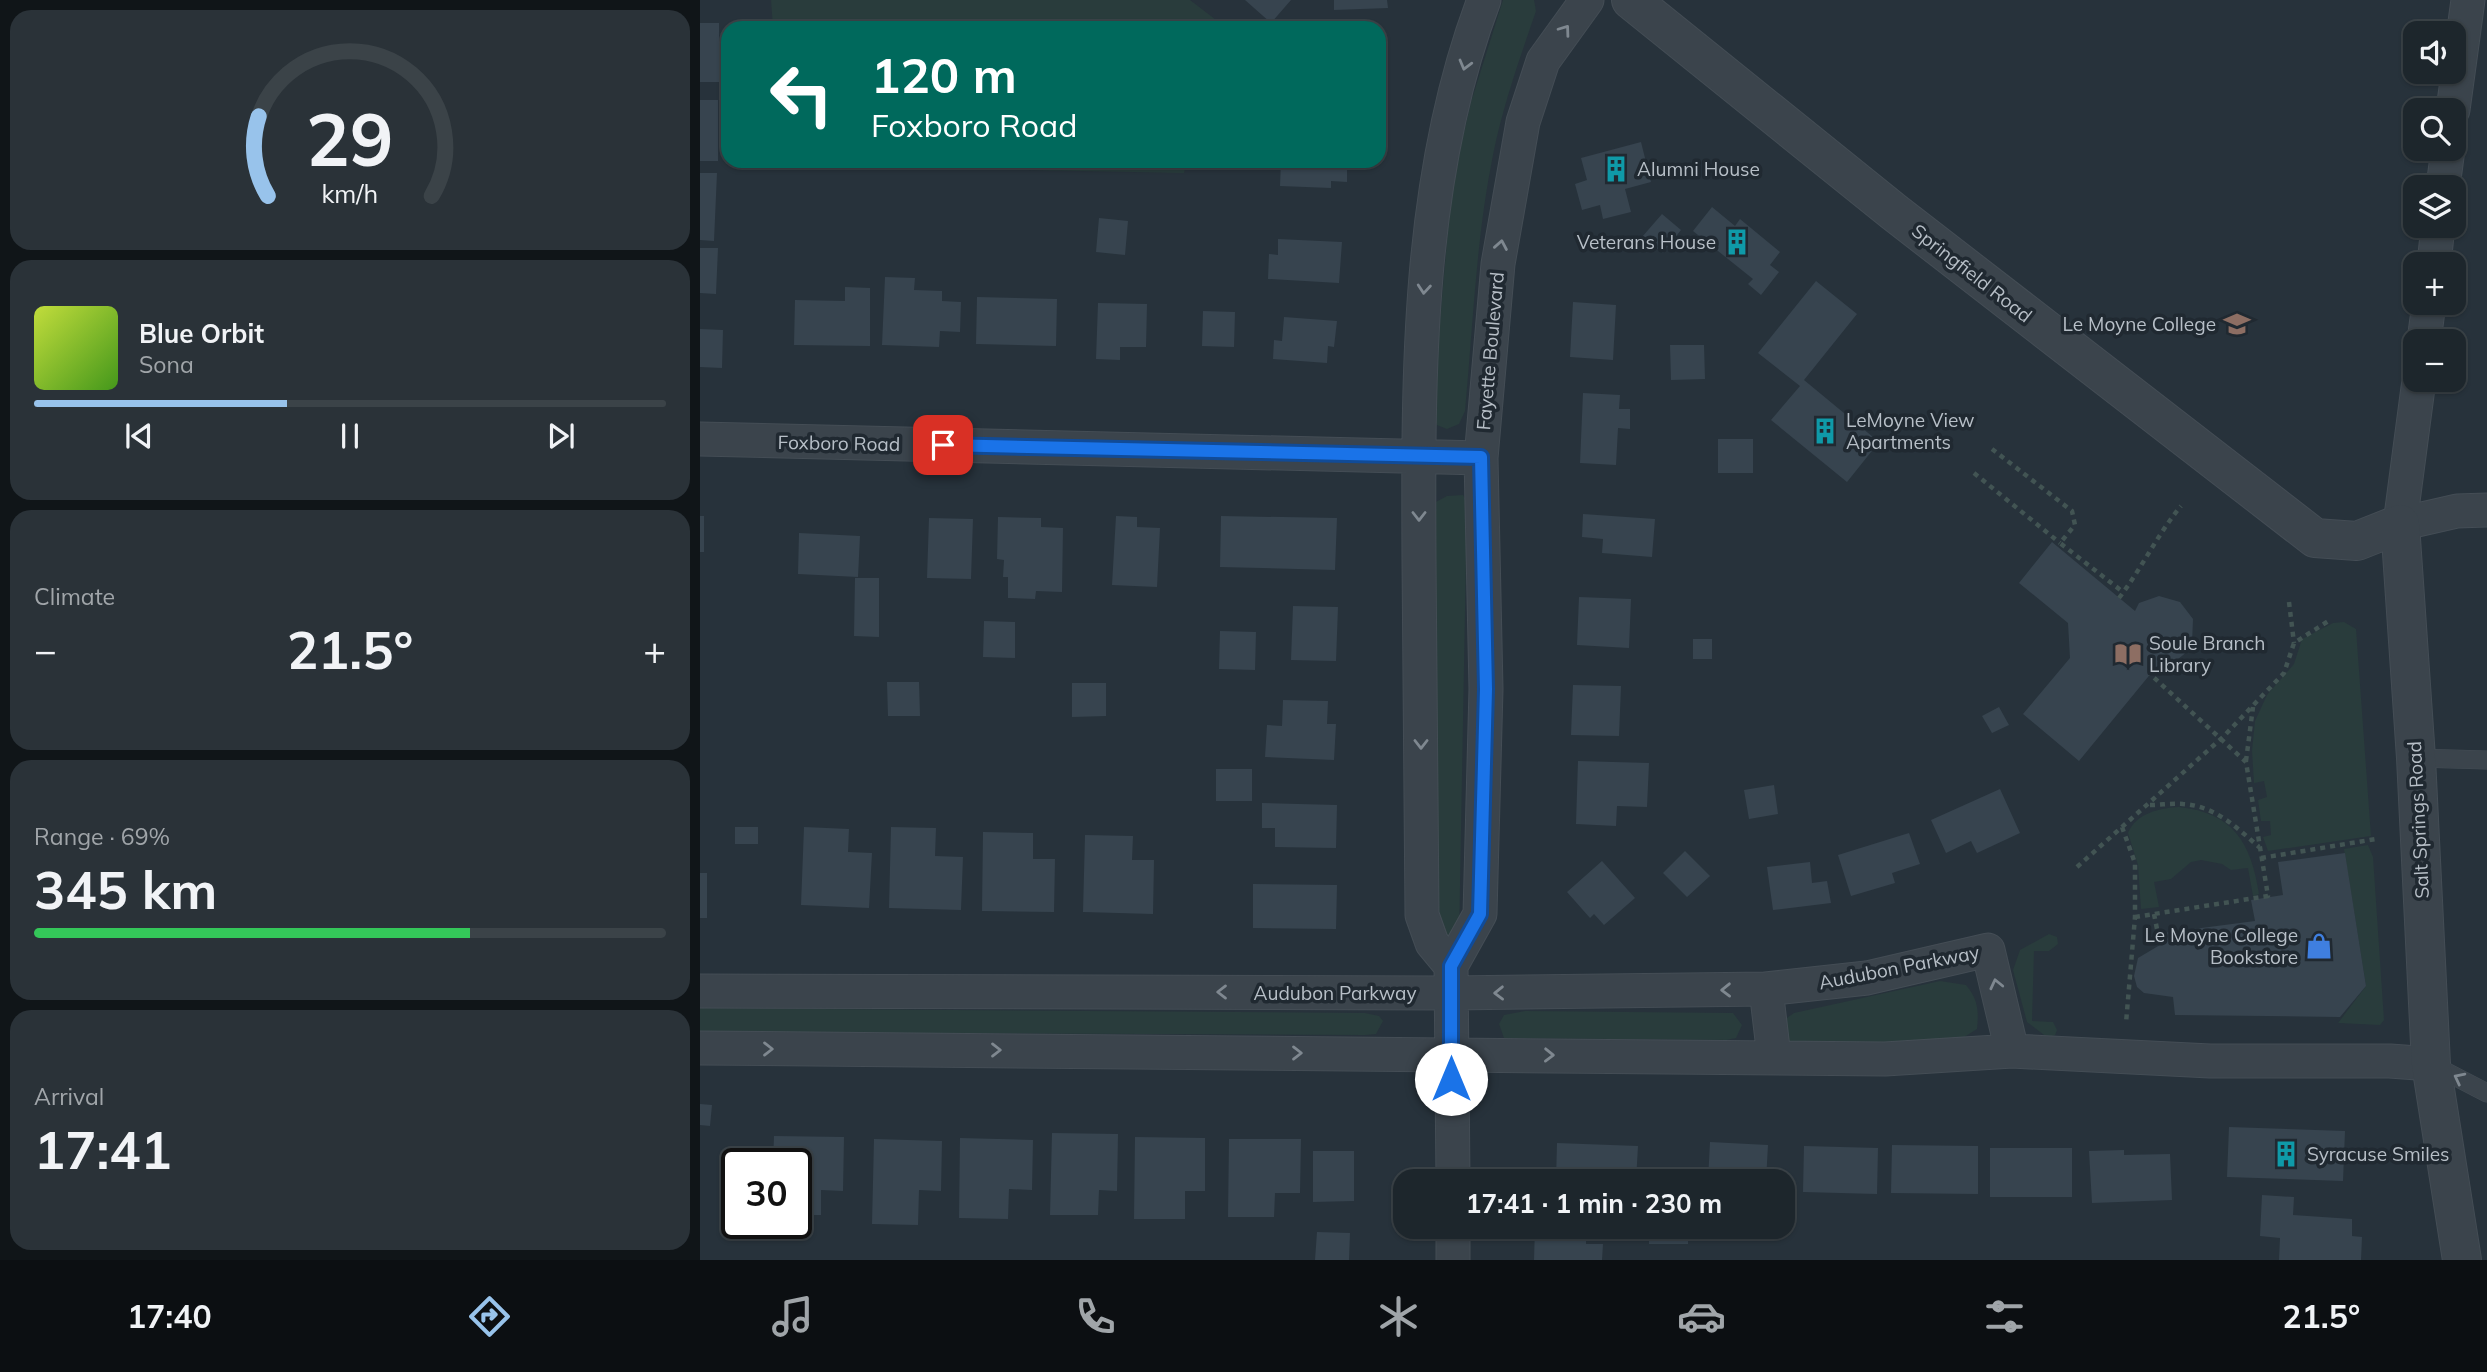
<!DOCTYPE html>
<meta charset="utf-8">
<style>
:root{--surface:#1d262c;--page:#2a3238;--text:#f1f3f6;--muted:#a0a5a9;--line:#3b4348;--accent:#98c3eb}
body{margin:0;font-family:Mulish,sans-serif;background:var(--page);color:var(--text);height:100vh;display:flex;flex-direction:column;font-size:26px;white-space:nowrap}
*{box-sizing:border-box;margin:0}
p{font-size:23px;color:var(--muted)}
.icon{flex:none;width:38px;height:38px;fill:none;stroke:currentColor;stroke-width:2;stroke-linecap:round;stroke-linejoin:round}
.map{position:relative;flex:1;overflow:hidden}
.side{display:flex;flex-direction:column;gap:10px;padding:10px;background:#101518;width:700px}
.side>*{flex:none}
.top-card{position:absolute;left:21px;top:21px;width:665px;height:147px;border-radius:21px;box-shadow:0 2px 5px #0004,0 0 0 2px var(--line);background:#00695c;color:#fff;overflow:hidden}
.controls{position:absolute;left:1703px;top:21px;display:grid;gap:14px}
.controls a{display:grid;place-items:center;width:63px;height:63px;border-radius:14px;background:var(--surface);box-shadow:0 2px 5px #0004,0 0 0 2px var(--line);font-size:35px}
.speed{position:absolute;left:21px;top:1148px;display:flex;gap:14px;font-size:35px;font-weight:700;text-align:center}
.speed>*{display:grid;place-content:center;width:91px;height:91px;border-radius:50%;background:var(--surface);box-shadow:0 2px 5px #0004,0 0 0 2px var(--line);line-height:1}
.speed .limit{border:4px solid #111;border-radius:10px;background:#fff;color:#111}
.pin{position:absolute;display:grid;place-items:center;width:60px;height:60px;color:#fff;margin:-30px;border-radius:14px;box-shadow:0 4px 10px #0006}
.me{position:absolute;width:77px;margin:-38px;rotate:0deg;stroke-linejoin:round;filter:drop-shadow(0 0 5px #0008)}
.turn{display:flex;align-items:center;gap:24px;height:147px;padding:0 35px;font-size:32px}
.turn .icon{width:91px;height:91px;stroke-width:2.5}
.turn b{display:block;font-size:49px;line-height:60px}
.big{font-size:52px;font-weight:700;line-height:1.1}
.side .tile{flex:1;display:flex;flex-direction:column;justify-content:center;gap:10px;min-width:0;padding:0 24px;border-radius:21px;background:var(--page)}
.side .dial{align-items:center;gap:0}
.dial svg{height:182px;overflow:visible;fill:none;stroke:var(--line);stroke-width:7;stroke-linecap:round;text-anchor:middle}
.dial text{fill:var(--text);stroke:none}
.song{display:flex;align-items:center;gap:21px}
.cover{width:84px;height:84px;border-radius:10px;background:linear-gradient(135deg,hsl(70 70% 55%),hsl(100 70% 35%))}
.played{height:7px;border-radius:4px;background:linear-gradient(90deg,var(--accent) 40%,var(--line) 40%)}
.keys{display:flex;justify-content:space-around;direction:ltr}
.heat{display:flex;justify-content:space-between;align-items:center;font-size:38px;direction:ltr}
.charge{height:10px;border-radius:5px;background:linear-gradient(90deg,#34c759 69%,var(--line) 0)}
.trip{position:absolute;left:693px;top:1169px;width:402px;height:70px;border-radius:21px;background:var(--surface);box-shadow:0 2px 5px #0004,0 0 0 2px var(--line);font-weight:700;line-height:70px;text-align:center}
.tabs{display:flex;height:112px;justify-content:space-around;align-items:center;background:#0c0f12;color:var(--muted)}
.tabs .icon{width:49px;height:49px}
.tabs .selected{color:var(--accent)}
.tabs b{font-size:32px;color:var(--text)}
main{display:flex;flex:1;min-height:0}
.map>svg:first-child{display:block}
.green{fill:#293c3c}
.building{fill:#37444f}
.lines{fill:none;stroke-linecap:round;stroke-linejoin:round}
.service-casing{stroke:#444d55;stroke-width:19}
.minor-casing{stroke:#444d55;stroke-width:35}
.tertiary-casing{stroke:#444d55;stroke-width:40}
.path{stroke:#425453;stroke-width:4.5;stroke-dasharray:5 5;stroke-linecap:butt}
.service{stroke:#3b444c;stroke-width:18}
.minor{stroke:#3b444c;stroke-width:33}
.tertiary{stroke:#3b444c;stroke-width:38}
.oneway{stroke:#7f8890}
.route-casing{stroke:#114b97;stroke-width:18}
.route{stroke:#1a73e8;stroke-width:12}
.labels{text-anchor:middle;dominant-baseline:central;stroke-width:7;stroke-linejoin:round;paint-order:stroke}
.poi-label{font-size:19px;fill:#b7bfc7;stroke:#202931;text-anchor:start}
.street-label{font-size:19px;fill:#b7bfc7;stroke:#202931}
</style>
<main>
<section class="side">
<div class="tile dial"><svg viewBox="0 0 100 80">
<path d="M14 69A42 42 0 1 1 86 69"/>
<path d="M14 69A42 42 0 0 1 10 34" stroke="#98c3eb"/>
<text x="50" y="56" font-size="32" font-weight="700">29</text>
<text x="50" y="72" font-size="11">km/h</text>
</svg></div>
<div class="tile">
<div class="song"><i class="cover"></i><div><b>Blue Orbit</b><p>Sona</p></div></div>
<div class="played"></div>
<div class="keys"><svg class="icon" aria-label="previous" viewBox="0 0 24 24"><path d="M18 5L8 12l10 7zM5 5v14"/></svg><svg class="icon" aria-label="pause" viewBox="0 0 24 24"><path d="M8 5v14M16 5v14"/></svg><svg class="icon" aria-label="next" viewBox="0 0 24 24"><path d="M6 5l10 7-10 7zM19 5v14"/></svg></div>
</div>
<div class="tile"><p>Climate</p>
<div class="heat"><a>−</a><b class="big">21.5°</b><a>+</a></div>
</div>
<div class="tile"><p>Range · 69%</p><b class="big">345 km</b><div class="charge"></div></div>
<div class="tile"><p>Arrival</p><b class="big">17:41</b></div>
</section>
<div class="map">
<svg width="1787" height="1260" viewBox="0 0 1787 1260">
<rect width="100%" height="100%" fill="#27323b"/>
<path class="green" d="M71,0H490L520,23L518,28H73Z
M803,0H834L836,11C820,58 803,105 793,155C776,238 773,326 765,411L759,424L747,429L737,425L732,412L752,184L771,102Z
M78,161H487L484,173L78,165Z
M763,495L767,501L759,941L738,940L734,503L747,496Z
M1644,622L1656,629L1671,836L1568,851L1563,837L1571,835L1570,821H1561L1558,800L1567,797L1564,781L1554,783L1552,751L1555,721L1567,695L1594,664L1602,639L1633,623Z
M1479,807C1534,813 1551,843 1559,894L1553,896L1548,868L1531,870L1522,864L1501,860L1491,862L1471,879L1454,882L1459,907L1441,909L1438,865L1428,833C1436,813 1460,808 1479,807Z
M1668,845L1673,857L1684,1020L1680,1025L1638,1023L1666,986L1644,849Z
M1349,934L1357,937L1358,944L1349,951H1334L1332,1021L1353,1022L1357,1030L1355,1035L1348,1038L1327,1022L1313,970L1320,950Z
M1240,981L1266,985C1278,999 1279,1011 1277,1029L1250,1046L1091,1042L1082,1036L1084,1020L1094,1013Z
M0,1008L665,1013L679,1016L683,1021L676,1034L665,1035L0,1032Z
M825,1011L1033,1013L1042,1025L1036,1038L1026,1040L804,1038L799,1024L804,1015Z"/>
<path class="building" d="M545,0H591L571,23Z
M634,0H687L688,8L634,10Z
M0,23H19V82H0Z
M0,100H18V161H0Z
M941,142L951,182L925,189L931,212L903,219L900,205L882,210L875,184L887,180L881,158Z
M581,161H647V182L631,181V188L580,186Z
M0,173H17L14,241L0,240Z
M1012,207L1035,226L1040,219L1080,252L1070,265L1079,272L1061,295L1048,284L1053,279L993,231Z
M962,214L981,230L963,253L942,237Z
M399,218L428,221L425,255L396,252Z
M578,239L642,242L639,283L568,279L569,254L578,255Z
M0,248H18L16,294L0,293Z
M185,277L215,278L214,290L242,291V301L261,302L260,332L240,331L239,347L182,345Z
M1116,281L1157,314L1104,380L1179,442L1147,482L1071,420L1100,386L1058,353Z
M145,287L170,288V346L94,345L95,300L145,301Z
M277,297L357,299L356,346L276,344Z
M873,302L916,305L913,360L870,357Z
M398,303L447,304L446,347H420V360L396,359Z
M503,311L535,312L534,347L502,346Z
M584,317L637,321L634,347L628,346L627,363L573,359L574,340L582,341Z
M0,329L23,330L22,368L0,367Z
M970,345H1004L1005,379L971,380Z
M883,393L920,395L919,409H930V429L918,428L916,465L880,463Z
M1018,439H1053V473H1018Z
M883,514L955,519L952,557L902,553L903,539L882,537Z
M0,516H4V552H0Z
M416,516L437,517V527L460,528L457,587L412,585Z
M521,516L637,518L635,570L520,567Z
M298,517L341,518V527L363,528L362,592L336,591L335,599L308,598V577H303L304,560L297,559Z
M229,518L273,519L271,579L227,578Z
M99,533L160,536L158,577L98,574Z
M1352,542L1435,611L1439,603L1459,596L1480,602L1493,619L1492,643L1488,651L1472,664L1457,666L1379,761L1323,714L1370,658L1368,623L1319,583Z
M155,578H179V637L154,636Z
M879,597L931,599L929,648L877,645Z
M593,606L638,607L636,661L591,660Z
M284,621L315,622V658L283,657Z
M520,631L556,632L555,670L519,669Z
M993,639H1012V659H993Z
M187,682H219L220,716H188Z
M372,683H406V716L372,717Z
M873,685L921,686L919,736L871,735Z
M583,700L628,701L627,724H636L634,760L565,757L567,725L582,726Z
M1299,707L1309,725L1292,733L1282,716Z
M878,761L949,763L947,807L917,806L916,826L876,824Z
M516,769H552V801H516Z
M1074,785L1078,814L1049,819L1044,790Z
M1300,789L1320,833L1277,853L1271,841L1246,853L1231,820Z
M562,803L637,805L636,848L575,847V828H562Z
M35,827H58V844H35Z
M104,827L149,829L148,852L172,853L169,908L101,905Z
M191,827L236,828L235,856L263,857L261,910L189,908Z
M283,832L333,833V859H355L354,912L282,911Z
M1209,833L1220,864L1192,873L1195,883L1151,896L1138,855Z
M385,835L433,836L432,860H454L453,914L383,912Z
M985,851L1010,876L987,897L963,873Z
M1645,853L1666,986L1640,1017L1475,1015L1473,997L1444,993L1437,987L1434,976L1438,958L1465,942L1463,933L1555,921L1551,900L1583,895L1578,862Z
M902,861L935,898L904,925L894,914L890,918L867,892Z
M1110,862L1112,883L1127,881L1131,903L1073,910L1067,867Z
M0,873H7V918H0Z
M553,884L637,885L636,929L553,928Z
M0,1104L12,1105L10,1126L0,1125Z
M1529,1127L1645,1131L1643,1181L1527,1177Z
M352,1133L418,1134L417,1191L399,1190L398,1215H350Z
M74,1136L144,1137L143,1191L121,1190V1215H96V1164H73Z
M435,1137L505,1138V1191H485V1219H434Z
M260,1138L333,1140L332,1190L309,1189L308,1219L259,1218Z
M174,1139L242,1141L241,1191L219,1190L218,1225L172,1224Z
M529,1139H601L600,1193H575L574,1217H528Z
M1010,1142L1068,1145L1066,1181H1008Z
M857,1143L938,1146L936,1181H856Z
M1192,1145L1278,1146V1194L1191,1193Z
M1104,1146L1178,1148L1177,1194L1103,1192Z
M1290,1148H1372V1197H1290Z
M1424,1150V1155L1470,1154L1472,1200L1392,1203L1389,1151Z
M613,1151H654V1201L613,1202Z
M1562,1195L1594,1197L1593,1215L1652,1219V1236L1662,1237L1661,1260H1579L1580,1238L1560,1236Z
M835,1227H886V1244H903L902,1260H834Z
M949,1227H988V1244H949Z
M617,1232L650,1233L649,1260H615Z"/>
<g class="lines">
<g class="service-casing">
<path id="service" d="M1716,758L1787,760
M1731,1064L1787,1093"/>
</g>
<g class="minor-casing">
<path id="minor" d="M1753,110L1768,0
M1743,187L1748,149
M1734,264L1738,226
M1724,341L1729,303
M1719,380L1700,524L1757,511L1787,510
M0,439L781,458
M751,966L732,943L722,915C721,796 720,678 719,560C718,374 717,176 784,0
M1066,989L1074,1057
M0,991L752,993L1066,989L1167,978L1288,950L1312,1051
M0,1048L1185,1059L1312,1051L1510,1061H1690L1731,1064
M753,1181L751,966L780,914L786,689L781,458L798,264L823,122L843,61L887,0
M753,1227V1260"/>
</g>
<g class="tertiary-casing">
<path id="tertiary" d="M931,0L1194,212L1615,538L1657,541L1700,524L1716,758L1731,1064L1762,1260"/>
</g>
<path class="path" d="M1292,449L1372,511L1375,525L1360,543L1423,592
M1274,473L1360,543
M1419,598C1442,568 1457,535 1481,506
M1589,602L1594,643
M1546,761L1553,707
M1450,805C1461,805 1472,803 1483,804C1515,806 1536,827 1559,847
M1422,827L1435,863V917L1426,1023
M1561,858L1676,839
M1377,867L1523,737L1584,673L1594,643L1630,620
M1454,914L1459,939L1464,938
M1435,917L1568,896L1546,762L1450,674"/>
<use href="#service" class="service"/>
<use href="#minor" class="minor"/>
<use href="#tertiary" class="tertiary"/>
</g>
<defs><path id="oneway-chevron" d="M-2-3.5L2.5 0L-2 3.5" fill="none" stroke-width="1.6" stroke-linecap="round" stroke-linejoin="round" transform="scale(1.75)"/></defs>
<g class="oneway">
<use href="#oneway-chevron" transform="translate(865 30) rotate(-54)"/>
<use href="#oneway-chevron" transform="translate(765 65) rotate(105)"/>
<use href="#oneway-chevron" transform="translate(801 245) rotate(-80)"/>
<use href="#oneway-chevron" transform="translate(724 289) rotate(95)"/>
<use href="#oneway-chevron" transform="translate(719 516) rotate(90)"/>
<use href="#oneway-chevron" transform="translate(721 744) rotate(90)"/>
<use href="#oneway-chevron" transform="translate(1296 984) rotate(-103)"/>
<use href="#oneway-chevron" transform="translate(1026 990) rotate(179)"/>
<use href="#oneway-chevron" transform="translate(522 992) rotate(-180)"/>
<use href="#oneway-chevron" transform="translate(799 993) rotate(179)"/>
<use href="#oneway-chevron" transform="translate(68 1049)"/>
<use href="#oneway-chevron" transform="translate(296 1050)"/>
<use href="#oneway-chevron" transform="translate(597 1053)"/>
<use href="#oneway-chevron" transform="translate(849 1055) rotate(1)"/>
<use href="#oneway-chevron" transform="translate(1759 1078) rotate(-153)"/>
</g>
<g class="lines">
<g class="route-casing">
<path id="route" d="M243,445L781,457L786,689L780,914L751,966V1079"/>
</g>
<use href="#route" class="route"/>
</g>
<defs>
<g id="building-bare" transform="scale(2.1)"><path d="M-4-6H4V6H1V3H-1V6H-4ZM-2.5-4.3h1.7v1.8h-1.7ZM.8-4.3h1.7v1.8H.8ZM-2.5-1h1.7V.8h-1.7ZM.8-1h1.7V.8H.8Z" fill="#0f9aa8" stroke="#202931" stroke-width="2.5" paint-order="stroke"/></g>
<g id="university-bare" transform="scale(2.1)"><path d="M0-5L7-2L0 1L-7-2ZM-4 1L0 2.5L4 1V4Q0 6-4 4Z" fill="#8d6e63" stroke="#202931" stroke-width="2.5" paint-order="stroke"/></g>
<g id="library-bare" transform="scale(2.1)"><path d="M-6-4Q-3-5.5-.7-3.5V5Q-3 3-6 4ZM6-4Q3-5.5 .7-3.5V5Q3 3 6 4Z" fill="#8d6e63" stroke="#202931" stroke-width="2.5" paint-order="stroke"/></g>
<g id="shop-bare" transform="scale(2.1)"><path d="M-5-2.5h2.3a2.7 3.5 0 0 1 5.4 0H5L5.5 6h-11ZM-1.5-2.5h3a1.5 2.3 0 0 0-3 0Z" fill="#3f7fe0" stroke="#202931" stroke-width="2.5" paint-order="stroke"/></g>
</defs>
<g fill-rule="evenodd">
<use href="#building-bare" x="916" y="169"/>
<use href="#building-bare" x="1037" y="242"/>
<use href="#university-bare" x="1537" y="324"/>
<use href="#building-bare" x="1125" y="431"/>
<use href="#library-bare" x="1428" y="654"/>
<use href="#shop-bare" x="1619" y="946"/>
<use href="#building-bare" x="1586" y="1154"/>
</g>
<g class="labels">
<g class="poi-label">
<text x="937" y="169">Alumni House</text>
<text x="1016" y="242" text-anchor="end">Veterans House</text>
<text x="1516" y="324" text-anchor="end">Le Moyne College</text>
<text x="1146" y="420">LeMoyne View<tspan x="1146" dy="22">Apartments</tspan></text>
<text x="1449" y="643">Soule Branch<tspan x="1449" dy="22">Library</tspan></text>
<text x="1598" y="935" text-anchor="end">Le Moyne College<tspan x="1598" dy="22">Bookstore</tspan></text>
<text x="1607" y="1154">Syracuse Smiles</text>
</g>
<g class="street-label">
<text transform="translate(1272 273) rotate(38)">Springfield Road</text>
<text transform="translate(790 351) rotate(-85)">Fayette Boulevard</text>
<text transform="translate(139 443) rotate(1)">Foxboro Road</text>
<text transform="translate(1718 820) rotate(-93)">Salt Springs Road</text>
<text transform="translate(1199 967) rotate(-11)">Audubon Parkway</text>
<text x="635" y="993">Audubon Parkway</text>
</g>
</g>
</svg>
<div class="controls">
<a><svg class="icon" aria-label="sound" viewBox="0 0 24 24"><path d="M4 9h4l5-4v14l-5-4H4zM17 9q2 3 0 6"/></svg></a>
<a><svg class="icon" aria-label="search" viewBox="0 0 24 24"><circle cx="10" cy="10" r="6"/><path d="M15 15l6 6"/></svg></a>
<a><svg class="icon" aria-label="layers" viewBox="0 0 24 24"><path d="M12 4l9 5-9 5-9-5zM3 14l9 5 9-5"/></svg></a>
<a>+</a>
<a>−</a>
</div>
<div class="speed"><div class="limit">30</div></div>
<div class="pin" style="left:243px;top:445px;background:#d93025"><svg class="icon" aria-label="arrive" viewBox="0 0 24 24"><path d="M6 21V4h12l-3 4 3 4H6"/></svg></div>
<svg class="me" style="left:751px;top:1079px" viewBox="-20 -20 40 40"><circle r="19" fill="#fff"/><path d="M0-13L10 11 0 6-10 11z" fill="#1a73e8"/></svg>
<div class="trip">17:41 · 1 min · 230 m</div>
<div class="top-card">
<div class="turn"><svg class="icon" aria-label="left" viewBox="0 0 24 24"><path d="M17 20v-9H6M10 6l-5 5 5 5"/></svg><div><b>120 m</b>Foxboro Road</div></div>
</div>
</div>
</main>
<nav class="tabs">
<b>17:40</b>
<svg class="icon selected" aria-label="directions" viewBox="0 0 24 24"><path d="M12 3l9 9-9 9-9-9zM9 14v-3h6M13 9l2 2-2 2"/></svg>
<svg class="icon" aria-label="music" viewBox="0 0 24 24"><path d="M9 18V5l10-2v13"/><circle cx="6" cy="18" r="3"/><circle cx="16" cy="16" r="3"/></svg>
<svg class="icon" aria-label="phone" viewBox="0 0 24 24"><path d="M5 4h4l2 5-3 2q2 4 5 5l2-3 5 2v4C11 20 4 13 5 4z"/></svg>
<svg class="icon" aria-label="climate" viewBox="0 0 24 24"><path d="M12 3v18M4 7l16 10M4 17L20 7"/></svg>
<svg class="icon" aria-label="car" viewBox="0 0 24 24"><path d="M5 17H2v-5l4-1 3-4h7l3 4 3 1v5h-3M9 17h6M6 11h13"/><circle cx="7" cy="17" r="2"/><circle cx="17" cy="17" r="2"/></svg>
<svg class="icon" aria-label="filters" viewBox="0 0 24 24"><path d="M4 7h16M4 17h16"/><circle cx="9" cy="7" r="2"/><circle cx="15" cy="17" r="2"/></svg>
<b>21.5°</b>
</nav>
